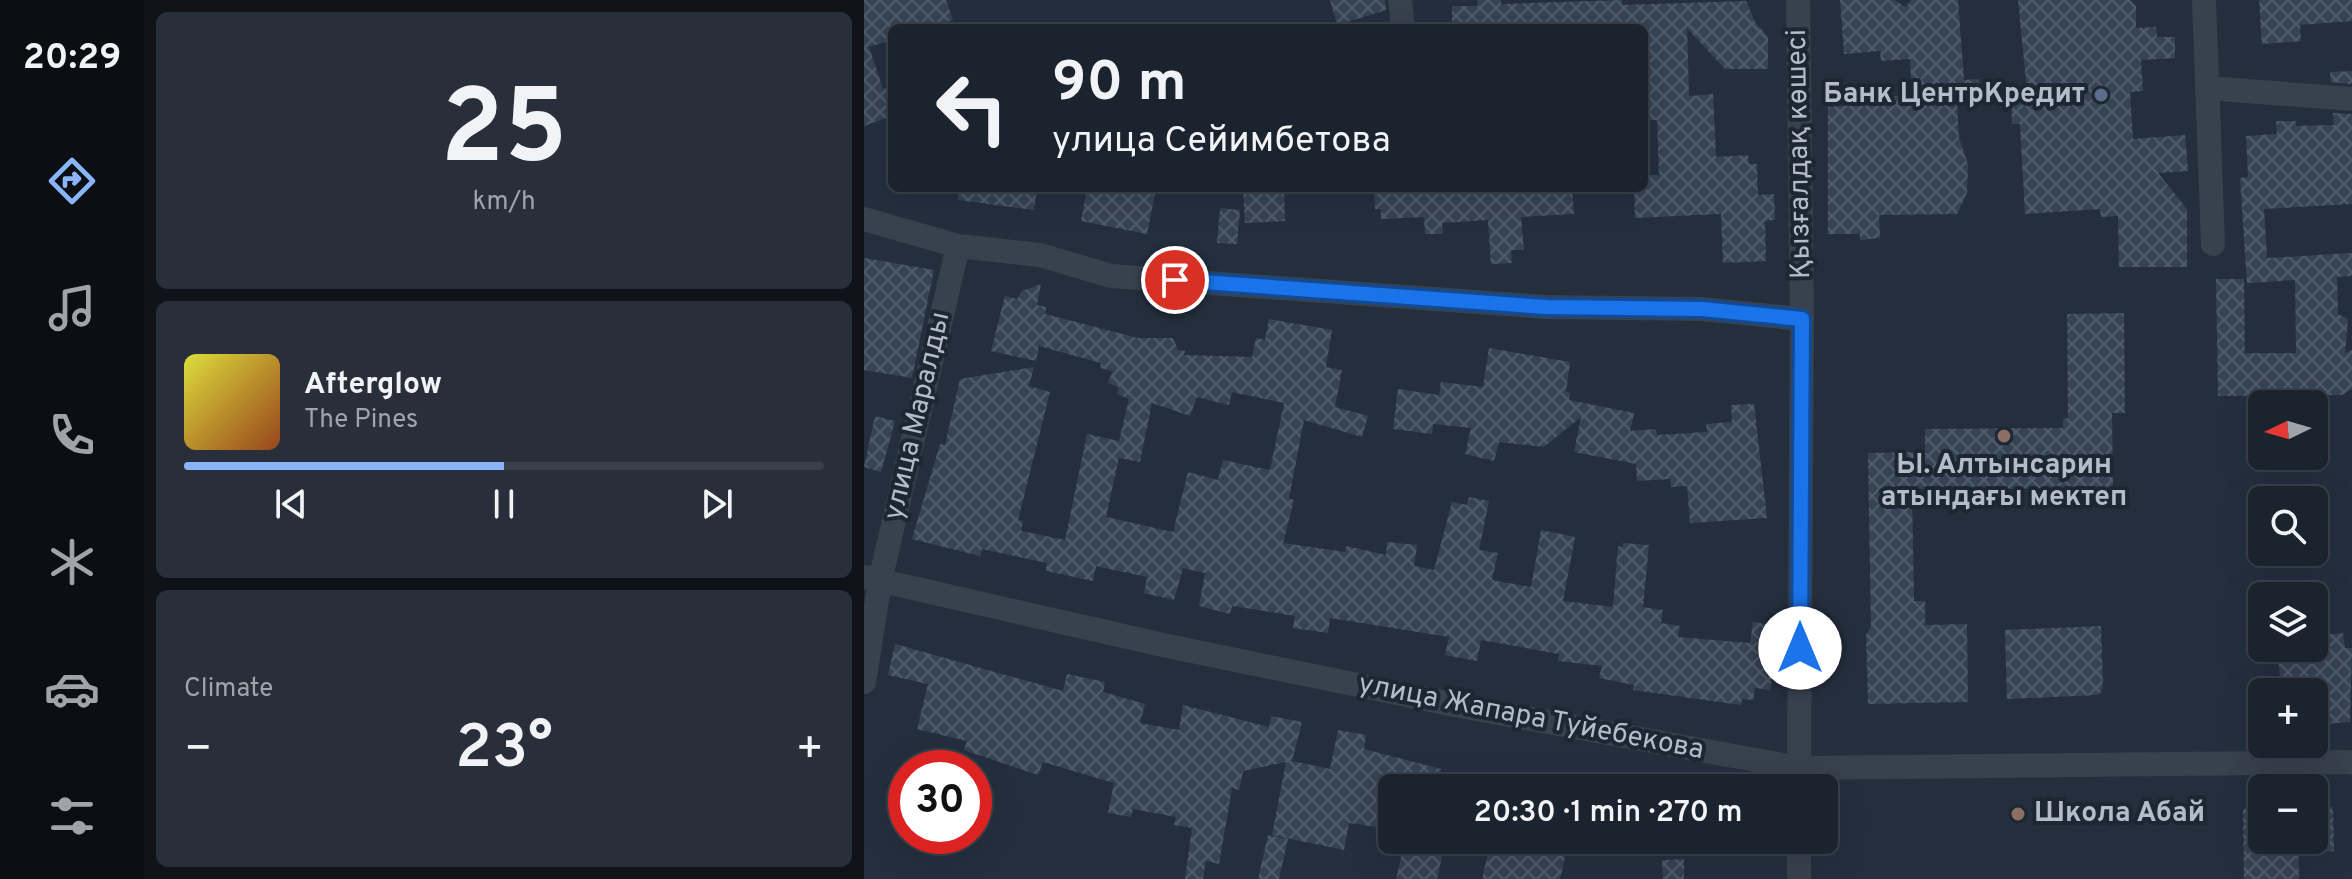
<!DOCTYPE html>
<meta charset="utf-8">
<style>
:root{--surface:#1b232e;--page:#282f3a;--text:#f1f3f6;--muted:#a0a4aa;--line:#39404a;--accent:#8ab4f8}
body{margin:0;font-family:Overpass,sans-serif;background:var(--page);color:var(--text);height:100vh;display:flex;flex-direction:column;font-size:30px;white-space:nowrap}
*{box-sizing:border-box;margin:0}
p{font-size:26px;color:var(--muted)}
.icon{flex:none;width:44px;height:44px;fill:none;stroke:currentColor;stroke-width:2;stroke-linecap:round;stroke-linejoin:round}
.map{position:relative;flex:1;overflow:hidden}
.sheet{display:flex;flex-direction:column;gap:12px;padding:12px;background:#0f1319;width:720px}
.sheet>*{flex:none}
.hud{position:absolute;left:24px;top:24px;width:760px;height:168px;border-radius:12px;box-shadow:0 8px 32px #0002,0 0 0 2px var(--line);background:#1b232e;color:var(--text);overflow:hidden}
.needle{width:52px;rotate:265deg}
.buttons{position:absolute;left:1384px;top:390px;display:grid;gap:16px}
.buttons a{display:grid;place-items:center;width:80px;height:80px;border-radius:12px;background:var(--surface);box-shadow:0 8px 32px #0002,0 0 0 2px var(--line);font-size:40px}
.speed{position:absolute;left:24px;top:750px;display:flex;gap:16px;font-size:40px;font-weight:700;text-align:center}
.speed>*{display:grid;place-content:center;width:104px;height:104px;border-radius:50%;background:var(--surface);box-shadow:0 8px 32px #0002,0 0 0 2px var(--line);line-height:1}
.speed .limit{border:12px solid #d22;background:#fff;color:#111}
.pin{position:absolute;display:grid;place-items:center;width:68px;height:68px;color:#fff;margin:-34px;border:4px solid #fff;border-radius:50%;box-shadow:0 2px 8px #0007}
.me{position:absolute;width:88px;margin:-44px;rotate:0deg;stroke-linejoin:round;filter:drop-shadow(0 0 6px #0008)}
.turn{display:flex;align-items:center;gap:28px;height:168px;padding:0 32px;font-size:36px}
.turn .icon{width:104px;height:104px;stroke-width:2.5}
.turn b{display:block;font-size:56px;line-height:68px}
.big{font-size:60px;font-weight:600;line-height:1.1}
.sheet .card{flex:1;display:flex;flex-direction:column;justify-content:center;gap:12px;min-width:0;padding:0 28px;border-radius:12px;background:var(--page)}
.sheet .dial{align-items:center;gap:0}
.dial b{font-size:104px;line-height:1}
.song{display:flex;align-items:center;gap:24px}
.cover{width:96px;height:96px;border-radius:12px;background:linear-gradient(135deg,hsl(60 70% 55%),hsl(20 70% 35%))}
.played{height:8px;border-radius:4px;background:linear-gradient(90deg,var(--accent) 50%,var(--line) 50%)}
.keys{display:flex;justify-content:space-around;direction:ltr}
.heat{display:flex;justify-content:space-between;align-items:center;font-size:44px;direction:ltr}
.trip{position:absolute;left:514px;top:774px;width:460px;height:80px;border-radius:12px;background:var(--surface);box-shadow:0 8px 32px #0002,0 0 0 2px var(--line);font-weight:600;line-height:80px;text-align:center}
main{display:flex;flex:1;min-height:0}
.tabs{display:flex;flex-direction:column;width:144px;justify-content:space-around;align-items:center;background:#0b0e12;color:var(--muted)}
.tabs .icon{width:56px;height:56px}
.tabs .current{color:var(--accent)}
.tabs b{font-size:36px;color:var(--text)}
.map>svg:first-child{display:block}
.building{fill:url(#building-cross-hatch);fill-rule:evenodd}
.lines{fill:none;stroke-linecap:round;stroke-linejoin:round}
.minor{stroke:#38414e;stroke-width:24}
.route-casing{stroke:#114b97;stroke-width:20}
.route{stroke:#1a73e8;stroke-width:14}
.service-dot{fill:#5c6f8a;stroke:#1d2633;stroke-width:3}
.education-dot{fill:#8d6e63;stroke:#1d2633;stroke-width:3}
.labels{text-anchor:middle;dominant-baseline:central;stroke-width:8;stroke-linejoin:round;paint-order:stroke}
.poi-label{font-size:28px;font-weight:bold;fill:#b4bcc9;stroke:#1d2633;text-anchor:end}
.street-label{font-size:28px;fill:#b4bcc9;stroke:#1d2633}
</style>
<main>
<nav class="tabs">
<b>20:29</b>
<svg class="icon current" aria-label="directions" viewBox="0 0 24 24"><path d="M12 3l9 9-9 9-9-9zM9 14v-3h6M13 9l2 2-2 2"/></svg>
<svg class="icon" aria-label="music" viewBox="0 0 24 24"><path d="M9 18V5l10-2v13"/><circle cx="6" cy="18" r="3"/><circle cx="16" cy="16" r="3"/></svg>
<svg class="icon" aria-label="phone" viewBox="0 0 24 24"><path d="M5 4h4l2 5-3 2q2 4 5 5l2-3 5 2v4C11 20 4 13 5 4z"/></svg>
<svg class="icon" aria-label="climate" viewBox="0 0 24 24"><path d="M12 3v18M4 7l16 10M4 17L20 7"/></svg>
<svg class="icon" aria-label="car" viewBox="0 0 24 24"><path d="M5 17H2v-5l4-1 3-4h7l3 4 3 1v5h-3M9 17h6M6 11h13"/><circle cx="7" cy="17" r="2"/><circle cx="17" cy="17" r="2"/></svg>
<svg class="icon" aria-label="filters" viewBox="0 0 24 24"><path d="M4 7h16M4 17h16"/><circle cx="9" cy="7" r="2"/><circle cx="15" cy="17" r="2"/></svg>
</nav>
<section class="sheet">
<div class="card dial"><b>25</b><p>km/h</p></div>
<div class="card">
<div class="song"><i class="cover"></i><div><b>Afterglow</b><p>The Pines</p></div></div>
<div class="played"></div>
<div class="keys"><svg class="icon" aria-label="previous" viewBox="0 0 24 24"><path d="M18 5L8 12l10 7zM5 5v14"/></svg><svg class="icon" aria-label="pause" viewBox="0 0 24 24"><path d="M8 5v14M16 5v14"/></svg><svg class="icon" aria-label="next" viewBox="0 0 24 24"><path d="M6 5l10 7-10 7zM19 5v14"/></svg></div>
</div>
<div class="card"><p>Climate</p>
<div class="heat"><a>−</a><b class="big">23°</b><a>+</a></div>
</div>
</section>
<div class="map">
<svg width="1488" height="879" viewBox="0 0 1488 879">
<defs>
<pattern id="building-cross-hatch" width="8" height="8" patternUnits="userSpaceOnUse" patternTransform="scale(2)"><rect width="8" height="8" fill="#364354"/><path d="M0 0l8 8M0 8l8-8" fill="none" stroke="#515c6b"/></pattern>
</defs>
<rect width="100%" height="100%" fill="#242f3e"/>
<path class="building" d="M0,0H82L89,20L64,28H28V40L5,47L19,89L28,86V116L0,126Z
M466,0H521L522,10L473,25Z
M613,0H637V4L758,0V5L882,1L891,22L904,37V69H861L823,28L825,96L849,94L852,157L884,155L885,164H893L894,195L910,194L911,220L901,221L902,261L859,263L857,214L771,218L770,188H780V175H795L793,120H780V28H588V6H614Z
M976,0H1030L1042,7L1047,0H1094L1100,80L1115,79L1117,102L1093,104L1095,138L1104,164L1103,193L1093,214L1015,215L1016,238L996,240V234H964V107L1015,103V97L1048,95L1046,59L1017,61L1016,51L980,54Z
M1154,0H1266L1272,6V28L1292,27L1293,37H1311V58L1277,60L1279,91L1266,92L1269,139L1321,135L1324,171L1294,173L1323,209V267H1255L1254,216L1237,217L1236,209L1161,214L1156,124H1148L1147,102L1164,101Z
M1395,0H1488V21L1436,25L1437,41L1398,44Z
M1488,71V84L1467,82L1466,72Z
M1469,113L1488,114V204L1400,209L1403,258L1488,253V276L1473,277L1474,314L1484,319L1481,353L1488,350V389L1478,395L1354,396L1352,279H1380L1381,353H1432L1431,280L1383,283L1376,178L1384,177L1382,136L1413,134L1412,121H1432V126L1470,125Z
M95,188H173L170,210L94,200Z
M223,188H292L283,234L217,221Z
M379,188H420L421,221L381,223Z
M510,188H708L710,214L657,217L660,250H647L648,263L627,264L624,220L578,223L579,234H561L560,217L517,219V209H511Z
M356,208L376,210L373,244L353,243Z
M0,258L70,270L48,378L0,370Z
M177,284L173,305L182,307L181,314L274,338H309L314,350L321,351L320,355L388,357L392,338L401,340L405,319L468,330L462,367L478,370L471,407L504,416L498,437L440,420L425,498L430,500L419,543L481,552L482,546L522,555L523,542L553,545L550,566L570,570L588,502L603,505L605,497L625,501L615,550L634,553L628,580L667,587L677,530L711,537L699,601L749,607L754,546L759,547V543L785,545L779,607L799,610L797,623L816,626L814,637L886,643L889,622L916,626L906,690L891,688L889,700L878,699L877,705L769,690L770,685L735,678L738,666L694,661L695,654L617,640L613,661L581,655L585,637L466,618L464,633L429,628L431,616L368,606L366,614L335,606L341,573L319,568L310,600L280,593L283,577L232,566L229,581L182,571L183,563L118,549L116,556L48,539L76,444L81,445L96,379L170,367L165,386L186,392L154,520L159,521L157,531L201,540L223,434L255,441L265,399L253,394L255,387L244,383L249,371L236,368L237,363L175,346L172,361L127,351L141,296L153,299L158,291ZM368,392L420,403L406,470L359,460L354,480L324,472L309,532L242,517L255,458L276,462L288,403L326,416L333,397L365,405Z
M1260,313L1261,413H1248L1249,488L1048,489L1050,601H1061V625L1103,624L1104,702L1004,704L1002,635L1007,627L1004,453L1061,452V429L1199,428V419L1204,418L1203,314Z
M625,348L706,362L702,392L706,393L705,400L770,413L766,431L792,429L793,435L843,432L842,424L868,422L867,405L890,404L903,518L826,523L823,486L807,487L806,479L773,481L772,464L710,452L717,417L680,447L635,442L630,461L601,454L607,428L569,424L568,434L529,429L534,389L575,395L577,382L619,387Z
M11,416L31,421L17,472L0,467Z
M1237,626L1239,687L1235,695L1143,699L1141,630Z
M1479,633L1481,648H1488L1486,722L1450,725V692H1417L1414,654L1458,650L1456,635Z
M31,644L199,691L203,674L241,682L239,692L281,704L276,723L315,730L319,705L405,727L407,716L438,722L428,761L466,769L474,730L502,735L500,749L577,769L573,788H528V829L485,823L480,850L408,835L422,762L379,771L375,790L368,788L355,864L342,861L339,879H321L328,828L310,825L312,817L269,809L267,817L244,813L250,783L179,762L174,775L100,750L103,741L53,729L64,684L24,675Z
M1469,807L1470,851L1450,852V808Z
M1398,808V840H1434L1435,879H1380L1379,809Z
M404,835L424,839L415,879H394Z
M541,840H582L573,879H532Z
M627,840H705L696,879H618Z
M820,859V879H799L798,860Z"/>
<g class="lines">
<path class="minor" d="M536,0L539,28
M934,0L938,319L935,788
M1340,0L1349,244
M1343,88L1488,99
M0,219L94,246L176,255L247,276L682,307L838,309L938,319
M0,577L299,645L591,705L935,768L1488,762
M0,682L16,581L94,246
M935,879V840"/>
</g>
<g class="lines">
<g class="route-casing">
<path id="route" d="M311,280L682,307L838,309L938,319L936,648"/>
</g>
<use href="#route" class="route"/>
</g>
<circle class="service-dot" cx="1237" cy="95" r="8"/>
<g class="education-dot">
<circle cx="1140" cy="436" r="8"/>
<circle cx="1154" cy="814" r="8"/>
</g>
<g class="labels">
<g class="poi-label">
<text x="1221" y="95">Банк ЦентрКредит</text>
<text x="1140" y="466" text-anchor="middle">Ы. Алтынсарин<tspan x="1140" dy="32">атындағы мектеп</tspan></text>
<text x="1170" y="814" text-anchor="start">Школа Абай</text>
</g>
<g class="street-label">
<text transform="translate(936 154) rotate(-91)">Қызғалдақ көшесі</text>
<text transform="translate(54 416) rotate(-77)">улица Маралды</text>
<text transform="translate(667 718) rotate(11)">улица Жапара Туйебекова</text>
</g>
</g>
</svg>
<div class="buttons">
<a><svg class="needle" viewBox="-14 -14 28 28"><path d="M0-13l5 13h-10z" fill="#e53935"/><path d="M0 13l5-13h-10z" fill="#a0a4aa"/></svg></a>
<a><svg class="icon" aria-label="search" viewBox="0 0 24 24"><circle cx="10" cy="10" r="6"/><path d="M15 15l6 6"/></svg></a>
<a><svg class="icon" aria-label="layers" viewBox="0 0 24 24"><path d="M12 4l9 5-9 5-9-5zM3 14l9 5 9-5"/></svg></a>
<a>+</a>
<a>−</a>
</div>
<div class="speed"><div class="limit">30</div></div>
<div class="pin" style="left:311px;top:280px;background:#d93025"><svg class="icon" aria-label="arrive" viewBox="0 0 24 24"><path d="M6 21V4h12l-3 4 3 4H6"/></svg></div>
<svg class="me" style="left:936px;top:648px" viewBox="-20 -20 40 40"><circle r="19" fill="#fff"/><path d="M0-13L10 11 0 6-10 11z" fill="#1a73e8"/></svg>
<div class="trip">20:30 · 1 min · 270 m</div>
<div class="hud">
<div class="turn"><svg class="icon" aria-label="left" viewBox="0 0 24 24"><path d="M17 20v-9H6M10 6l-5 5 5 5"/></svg><div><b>90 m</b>улица Сейимбетова</div></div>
</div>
</div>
</main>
